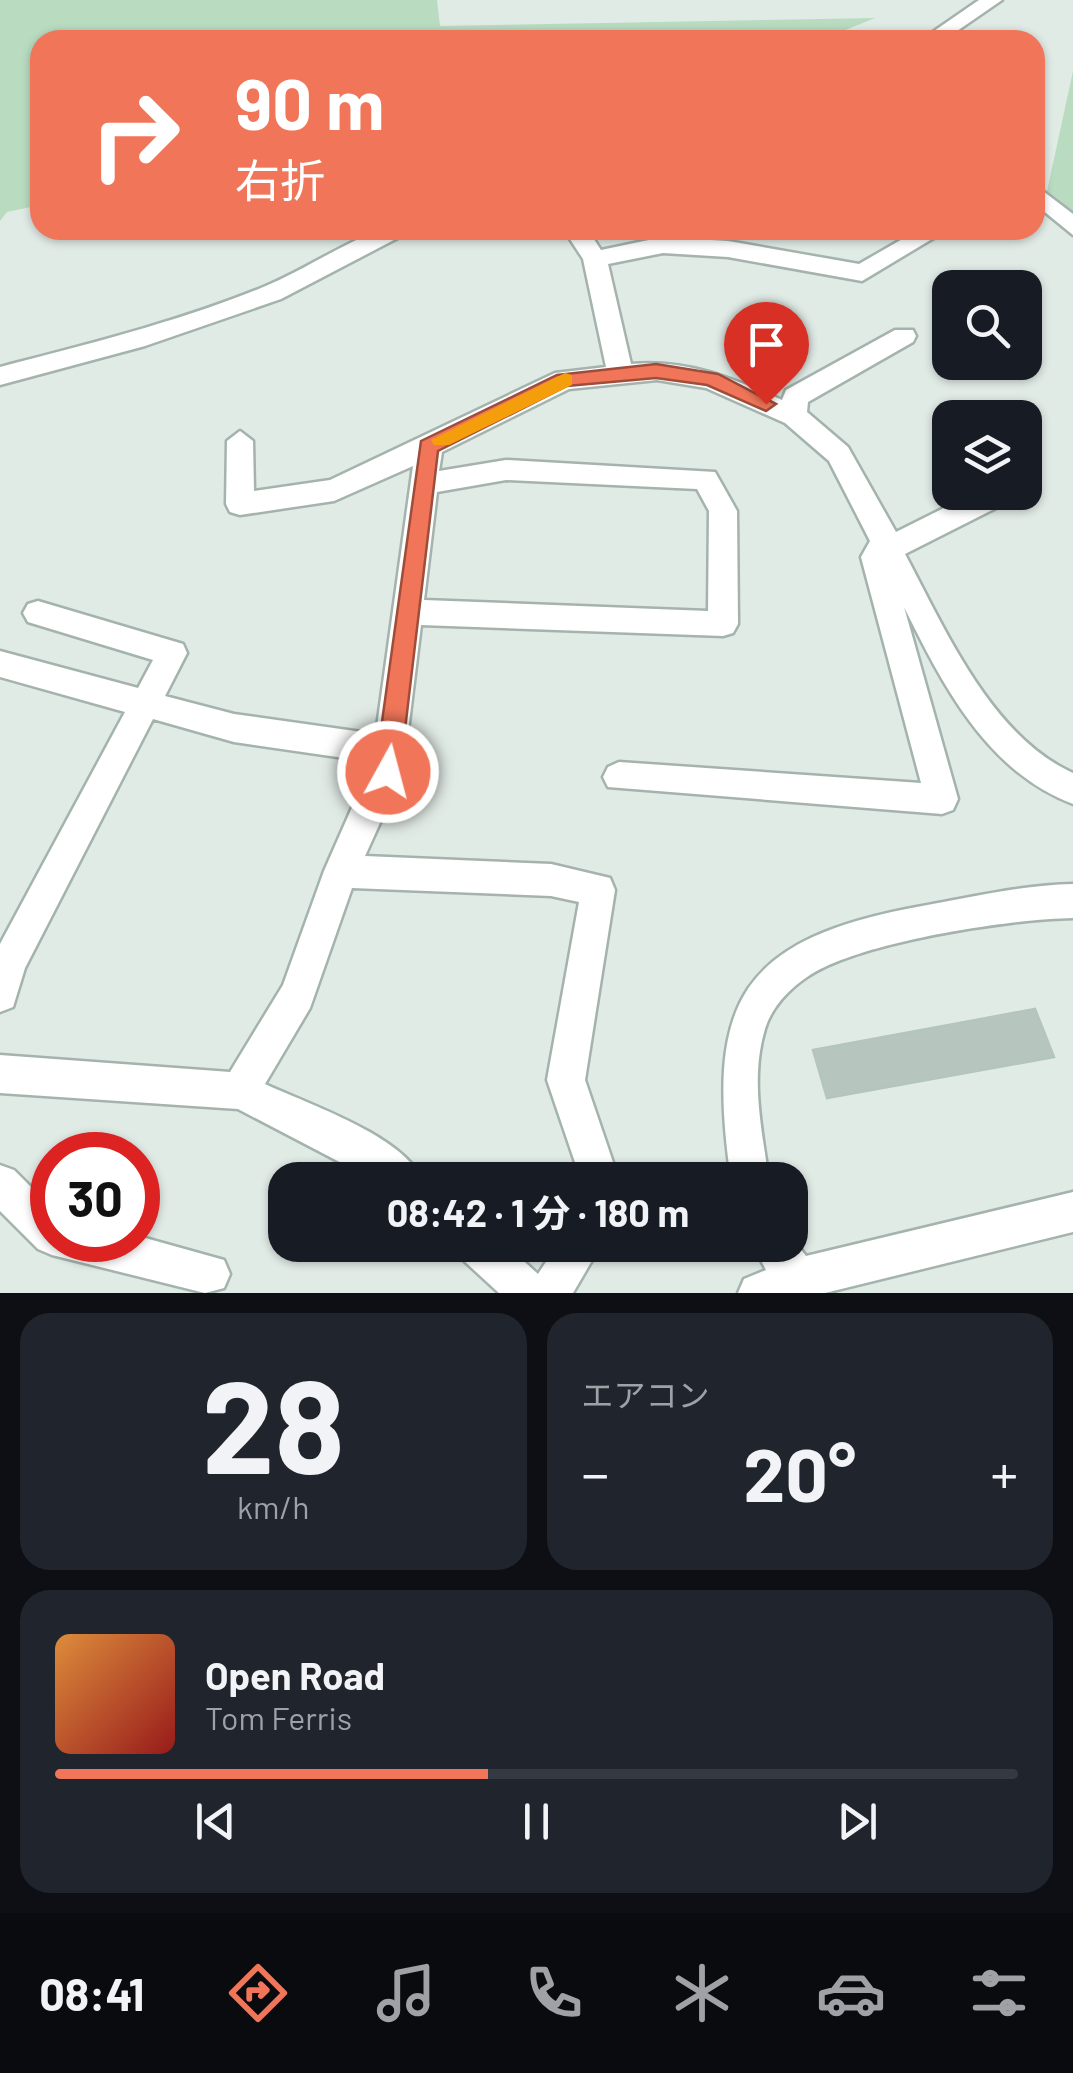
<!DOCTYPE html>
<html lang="ja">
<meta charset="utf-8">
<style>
:root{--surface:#171b24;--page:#20242c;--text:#f1f3f6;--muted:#9ea1a6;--line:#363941;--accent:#f17659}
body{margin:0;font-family:Barlow,"Noto Sans JP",sans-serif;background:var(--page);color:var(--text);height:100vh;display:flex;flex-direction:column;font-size:38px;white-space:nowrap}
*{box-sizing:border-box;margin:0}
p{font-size:32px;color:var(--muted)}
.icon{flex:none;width:55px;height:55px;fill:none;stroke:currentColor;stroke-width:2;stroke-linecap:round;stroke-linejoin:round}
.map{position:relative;height:1293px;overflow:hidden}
.sheet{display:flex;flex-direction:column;gap:20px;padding:20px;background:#0d0f14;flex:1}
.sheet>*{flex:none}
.hud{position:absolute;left:30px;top:30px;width:1015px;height:210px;border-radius:30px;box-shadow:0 2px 8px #0004;background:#f17659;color:#fff;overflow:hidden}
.fabs{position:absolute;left:932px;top:270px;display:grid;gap:20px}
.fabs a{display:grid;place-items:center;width:110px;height:110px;border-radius:20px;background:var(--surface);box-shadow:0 2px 8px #0004;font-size:50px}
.speed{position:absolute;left:30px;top:1132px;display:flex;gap:20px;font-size:50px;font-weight:700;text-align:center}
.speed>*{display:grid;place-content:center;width:130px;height:130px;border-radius:50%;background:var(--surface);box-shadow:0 2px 8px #0004;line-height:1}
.speed .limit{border:15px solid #d22;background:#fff;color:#111}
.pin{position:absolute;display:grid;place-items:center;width:85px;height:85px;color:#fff;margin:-102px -42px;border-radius:50% 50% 50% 0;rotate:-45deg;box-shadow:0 0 10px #0007}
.pin .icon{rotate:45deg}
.me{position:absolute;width:110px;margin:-55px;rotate:7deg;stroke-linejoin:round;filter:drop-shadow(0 0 8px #0008)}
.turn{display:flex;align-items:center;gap:35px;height:210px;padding:0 40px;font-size:45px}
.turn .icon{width:130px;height:130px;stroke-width:2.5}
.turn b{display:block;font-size:70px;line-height:85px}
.big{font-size:75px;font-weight:700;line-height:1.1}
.sheet .tile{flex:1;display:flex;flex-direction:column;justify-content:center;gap:15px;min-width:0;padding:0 35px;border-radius:30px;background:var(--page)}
.sheet .dial{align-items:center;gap:0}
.dial b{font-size:130px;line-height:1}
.song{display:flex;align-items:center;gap:30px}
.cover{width:120px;height:120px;border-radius:15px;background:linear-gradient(135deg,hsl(30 70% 55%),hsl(0 70% 35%))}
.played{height:10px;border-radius:5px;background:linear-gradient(90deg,var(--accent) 45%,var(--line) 45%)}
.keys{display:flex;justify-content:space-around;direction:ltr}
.heat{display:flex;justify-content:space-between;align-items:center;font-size:55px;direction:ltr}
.sheet .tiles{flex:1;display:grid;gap:20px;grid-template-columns:1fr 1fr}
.tile:last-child{grid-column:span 2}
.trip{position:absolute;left:268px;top:1162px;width:540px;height:100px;border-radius:30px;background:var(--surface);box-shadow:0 2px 8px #0004;font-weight:700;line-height:100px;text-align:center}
.dock{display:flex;height:160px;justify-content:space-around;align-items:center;background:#090b0e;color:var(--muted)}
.dock .icon{width:70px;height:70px}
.dock .on{color:var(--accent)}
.dock b{font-size:45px;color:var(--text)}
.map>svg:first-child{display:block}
.green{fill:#b9dcc1}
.building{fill:#b6c6bf;stroke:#b3c5bc;stroke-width:2.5}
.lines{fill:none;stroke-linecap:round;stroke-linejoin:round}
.minor-casing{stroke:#a4b3ad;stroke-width:5}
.minor{fill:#fff;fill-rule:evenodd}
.route{fill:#f17659;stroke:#9d4d3a;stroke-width:2.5}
.slow{fill:#f59e0b}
</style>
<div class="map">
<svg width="1073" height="1293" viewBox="0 0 1073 1293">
<rect width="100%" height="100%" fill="#e1ebe6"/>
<path class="green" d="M0,0H437L440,26L875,18L821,40H40V205L7,212L0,221Z
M1073,71V214L1047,191Z"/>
<path class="building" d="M1035,1009L1054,1057L827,1098L813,1050Z"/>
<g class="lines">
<g class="minor-casing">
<path id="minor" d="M979,0H1002L944,40H921Z
M1035,185L1073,214V235L1035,204Z
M379,230H413L281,299L145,346L0,385V367C88,344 177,322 261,288C301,272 338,246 379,230Z
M564,230H588L601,250L663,237L728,241L859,264L918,230H947L862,281L728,257L663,253L608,264L631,364C687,359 732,378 782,400L786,390L895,330H913L916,336L913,342L808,402L807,412L848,447L896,532L976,492H998L1002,499L998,507L905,554C945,629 991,736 1073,773V804C986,771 943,685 904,607L958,799L953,810L942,814L608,787L603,777L608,767L619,762L921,783L861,557L870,541L829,461L785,423L706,388L657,380L569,389L442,452L439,471L506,460L715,472L737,511L738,624L733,633L723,636L421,625L403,772L365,856L551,864L610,878L615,890L585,1080L619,1180H581L547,1080L579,902L551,896L352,888L310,1008L265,1084C308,1104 404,1136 422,1180H374L238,1109L0,1093V1055L230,1072L283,985L324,871L372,762L234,742L153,719L25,968L13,1007L0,1012V944L125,712L0,677V651L138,688L153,660L28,622L23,613L28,604L38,601L183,644L187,653L165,696L234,714L376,734L413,466L334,501L240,515L230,512L226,504L227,441L240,431L253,441L254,491L330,480L555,373L606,367L583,259ZM506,480L697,489L709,511L708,611L424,600L437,492Z
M1073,884V918C1010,919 858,942 807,977C789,989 771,1008 765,1029C750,1078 762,1131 769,1180H731C705,1001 740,939 922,906C972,897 1022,885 1073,884Z
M0,1165L14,1170L52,1208V1240H138V1236L224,1260L230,1274L224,1288L205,1293L52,1255L38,1249L0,1211Z
M1073,1192V1232L825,1293H738L744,1279L766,1270L753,1245H790V1235L806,1256Z
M456,1245H506L538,1274L557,1245H601L573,1293H499L462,1259Z"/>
</g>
<use href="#minor" class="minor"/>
</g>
<path class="route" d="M656,364L718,374L776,404L766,411L707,385L656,378L567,386L438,451L400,772L396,780H379L375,772L421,441L557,375Z"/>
<path class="slow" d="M565,373L572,375V385L449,445H434L431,440Z"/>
</svg>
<div class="fabs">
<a><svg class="icon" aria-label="search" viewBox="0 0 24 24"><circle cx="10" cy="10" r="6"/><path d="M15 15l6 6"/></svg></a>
<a><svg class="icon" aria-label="layers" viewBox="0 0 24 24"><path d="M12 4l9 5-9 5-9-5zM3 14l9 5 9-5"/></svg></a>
</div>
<div class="speed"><div class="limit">30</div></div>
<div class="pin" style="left:766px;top:404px;background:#d93025"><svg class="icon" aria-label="arrive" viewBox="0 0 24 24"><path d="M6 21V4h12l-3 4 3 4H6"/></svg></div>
<svg class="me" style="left:388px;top:772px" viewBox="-20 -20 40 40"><circle r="17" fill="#f17659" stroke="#fff" stroke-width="3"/><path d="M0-11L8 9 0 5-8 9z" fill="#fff"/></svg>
<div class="trip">08:42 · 1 分 · 180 m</div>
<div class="hud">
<div class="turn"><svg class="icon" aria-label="right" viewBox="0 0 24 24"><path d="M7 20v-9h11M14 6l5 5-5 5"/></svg><div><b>90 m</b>右折</div></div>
</div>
</div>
<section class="sheet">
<div class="tiles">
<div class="tile dial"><b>28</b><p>km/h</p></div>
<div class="tile"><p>エアコン</p>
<div class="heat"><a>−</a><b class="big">20°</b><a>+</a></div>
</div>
<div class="tile">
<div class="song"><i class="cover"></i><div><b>Open Road</b><p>Tom Ferris</p></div></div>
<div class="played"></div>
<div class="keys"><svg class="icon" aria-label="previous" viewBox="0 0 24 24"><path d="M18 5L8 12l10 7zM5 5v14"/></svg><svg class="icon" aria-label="pause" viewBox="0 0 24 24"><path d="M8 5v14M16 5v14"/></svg><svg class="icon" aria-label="next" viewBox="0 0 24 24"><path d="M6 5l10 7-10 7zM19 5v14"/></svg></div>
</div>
</div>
</section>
<nav class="dock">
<b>08:41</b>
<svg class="icon on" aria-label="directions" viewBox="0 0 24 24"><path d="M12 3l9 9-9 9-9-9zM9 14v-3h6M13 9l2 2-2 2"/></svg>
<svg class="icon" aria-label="music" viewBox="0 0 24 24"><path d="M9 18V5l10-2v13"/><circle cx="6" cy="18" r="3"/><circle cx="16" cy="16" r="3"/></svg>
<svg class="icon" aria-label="phone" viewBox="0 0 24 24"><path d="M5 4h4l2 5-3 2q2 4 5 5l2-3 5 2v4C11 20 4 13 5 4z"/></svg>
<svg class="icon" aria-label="climate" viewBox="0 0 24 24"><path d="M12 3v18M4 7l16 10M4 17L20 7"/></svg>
<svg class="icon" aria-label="car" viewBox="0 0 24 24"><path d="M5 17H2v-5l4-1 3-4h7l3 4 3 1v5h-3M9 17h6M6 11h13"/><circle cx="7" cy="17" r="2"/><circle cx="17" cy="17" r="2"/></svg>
<svg class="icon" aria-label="filters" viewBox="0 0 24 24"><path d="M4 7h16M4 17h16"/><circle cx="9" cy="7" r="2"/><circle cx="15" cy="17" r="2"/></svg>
</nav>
